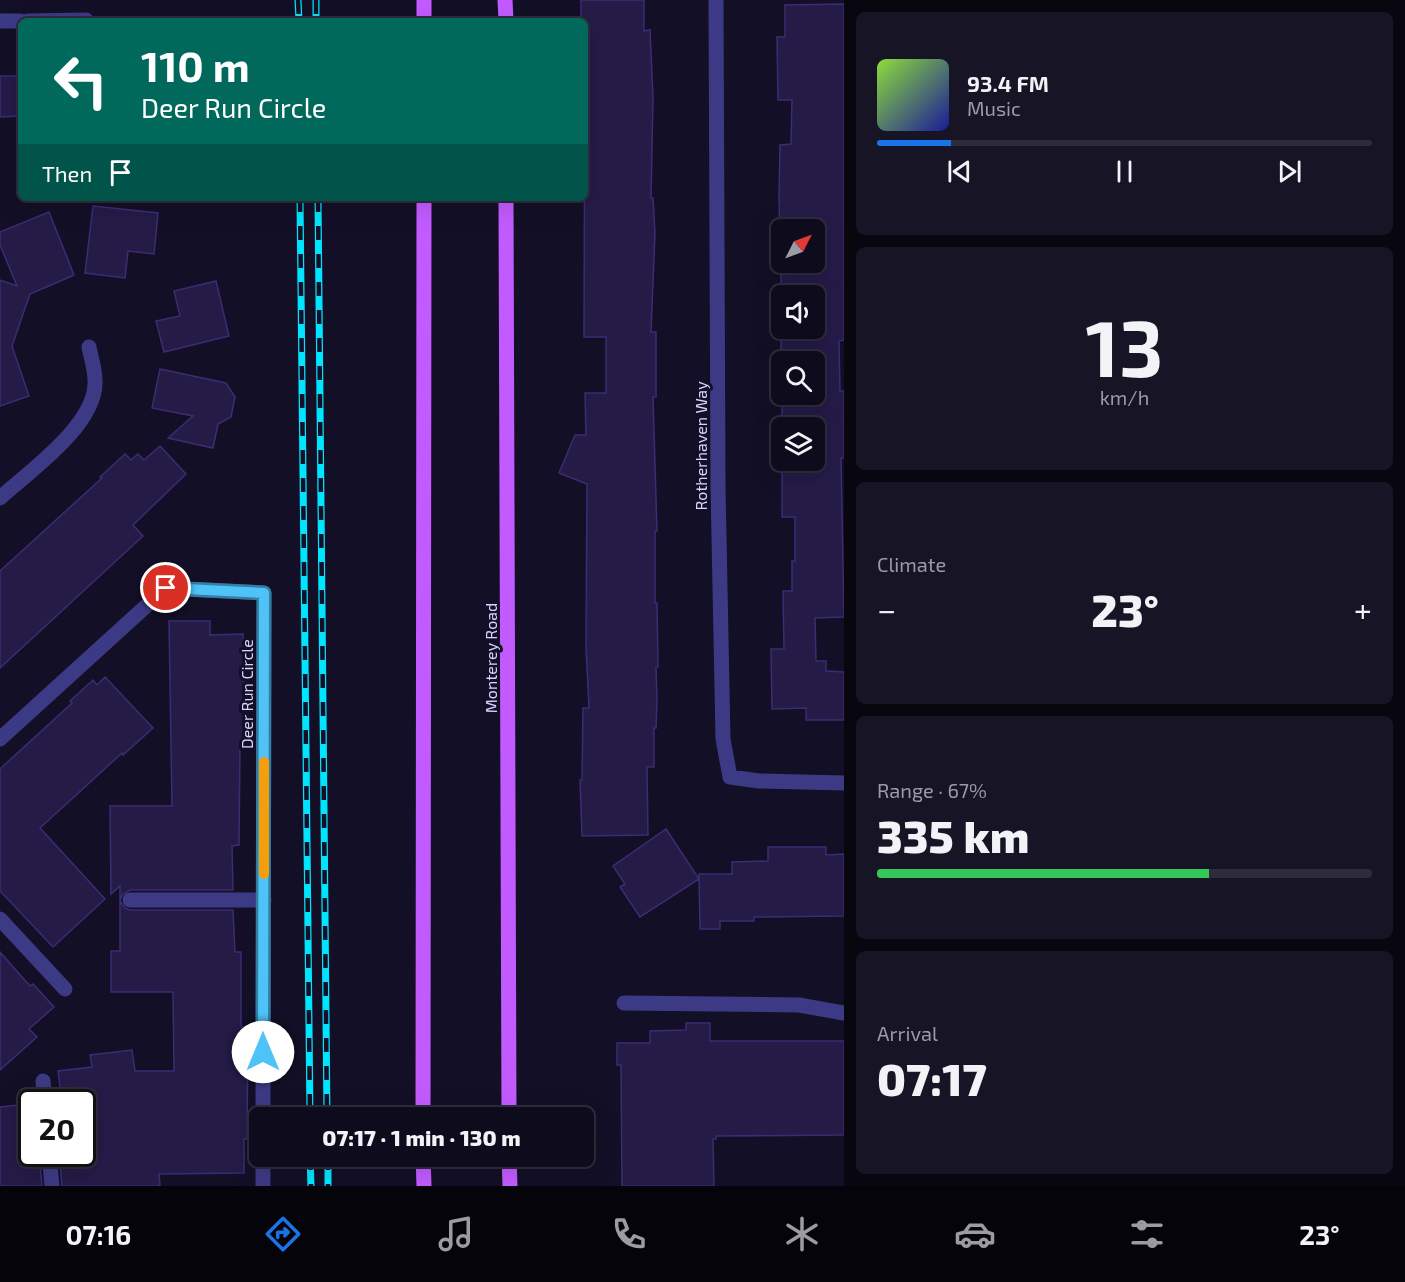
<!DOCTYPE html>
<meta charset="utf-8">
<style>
:root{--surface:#0e0b1c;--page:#171425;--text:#f1f3f6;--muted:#9b9ba3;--line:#2e2b3b;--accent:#1a73e8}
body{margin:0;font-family:"Exo 2",sans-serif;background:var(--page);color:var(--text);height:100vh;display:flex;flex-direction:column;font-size:22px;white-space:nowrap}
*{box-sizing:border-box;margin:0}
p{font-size:20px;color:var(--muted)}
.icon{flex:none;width:33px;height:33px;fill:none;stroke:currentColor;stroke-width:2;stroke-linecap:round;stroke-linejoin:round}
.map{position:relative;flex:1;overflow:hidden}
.panel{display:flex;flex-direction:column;gap:12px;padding:12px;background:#08060f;width:561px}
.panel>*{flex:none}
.guide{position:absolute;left:18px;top:18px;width:570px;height:183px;border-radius:9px;box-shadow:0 6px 24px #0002,0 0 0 2px var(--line);background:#00695c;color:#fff;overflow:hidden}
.needle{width:39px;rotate:48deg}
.fabs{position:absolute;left:771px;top:219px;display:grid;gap:12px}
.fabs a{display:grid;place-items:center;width:54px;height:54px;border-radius:9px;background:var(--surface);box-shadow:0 6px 24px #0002,0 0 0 2px var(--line);font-size:30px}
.speed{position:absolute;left:18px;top:1089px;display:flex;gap:12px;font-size:30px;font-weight:700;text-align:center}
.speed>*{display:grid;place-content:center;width:78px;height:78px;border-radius:50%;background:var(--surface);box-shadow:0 6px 24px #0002,0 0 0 2px var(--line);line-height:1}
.speed .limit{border:3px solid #111;border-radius:9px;background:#fff;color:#111}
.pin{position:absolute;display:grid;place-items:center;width:51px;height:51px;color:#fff;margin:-26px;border:3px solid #fff;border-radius:50%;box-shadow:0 2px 6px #0007}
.me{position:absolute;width:66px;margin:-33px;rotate:0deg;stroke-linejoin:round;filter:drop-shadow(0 0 4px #0008)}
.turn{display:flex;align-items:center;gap:21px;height:126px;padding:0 24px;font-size:27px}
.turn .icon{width:78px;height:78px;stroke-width:2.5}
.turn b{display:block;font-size:42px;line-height:51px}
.then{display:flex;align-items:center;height:57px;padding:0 24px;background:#0003;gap:12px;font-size:22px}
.big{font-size:45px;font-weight:800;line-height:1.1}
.panel .widget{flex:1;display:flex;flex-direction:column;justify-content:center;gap:9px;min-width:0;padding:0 21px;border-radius:9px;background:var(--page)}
.panel .dial{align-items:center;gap:0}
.dial b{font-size:78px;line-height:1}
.song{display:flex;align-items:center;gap:18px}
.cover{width:72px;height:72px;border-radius:9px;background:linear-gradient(135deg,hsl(90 70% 55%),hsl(240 70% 35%))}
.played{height:6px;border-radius:3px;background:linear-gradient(90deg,var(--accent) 15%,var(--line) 15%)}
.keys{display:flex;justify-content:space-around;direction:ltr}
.heat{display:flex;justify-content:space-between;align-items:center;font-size:33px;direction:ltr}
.charge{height:9px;border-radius:4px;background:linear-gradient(90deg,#34c759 67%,var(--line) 0)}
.trip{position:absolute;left:249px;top:1107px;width:345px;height:60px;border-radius:9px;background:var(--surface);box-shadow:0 6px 24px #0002,0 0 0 2px var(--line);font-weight:800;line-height:60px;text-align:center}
.menu{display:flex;height:96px;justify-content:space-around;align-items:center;background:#06040b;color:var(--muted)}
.menu .icon{width:42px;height:42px}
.menu .current{color:var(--accent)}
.menu b{font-size:27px;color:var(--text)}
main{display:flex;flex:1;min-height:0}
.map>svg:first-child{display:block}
.building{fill:#241b47;stroke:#3b2d73;stroke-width:1.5;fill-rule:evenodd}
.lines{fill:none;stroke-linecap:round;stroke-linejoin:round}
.lane{stroke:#3d3a85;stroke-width:15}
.street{stroke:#3d3a85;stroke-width:15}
.primary{stroke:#c25bff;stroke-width:15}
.rail-casing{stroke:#00e5ff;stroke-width:7}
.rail{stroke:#130f26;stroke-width:4.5;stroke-dasharray:14;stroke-linecap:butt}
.route-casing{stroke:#337fa1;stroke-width:15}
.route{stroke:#4fc3f7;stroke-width:10}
.slow{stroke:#f59e0b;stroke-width:10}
.labels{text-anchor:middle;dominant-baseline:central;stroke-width:6;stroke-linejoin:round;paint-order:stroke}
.street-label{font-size:16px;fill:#d9d4ff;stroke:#130f26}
</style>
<main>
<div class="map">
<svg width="844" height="1186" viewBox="0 0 844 1186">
<rect width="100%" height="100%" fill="#130f26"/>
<path class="building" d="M581,0H644V31L650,30L653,98L651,198H653L655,233L651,332H656V397H653L657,531H655V603H657L658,667H656L657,699L656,728H654V767H647L648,835L582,836L580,780H582L583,708H589L586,647L587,484L559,473L575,435H586L585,393H606V337H584L585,21H581Z
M844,4V340L839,341L840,391H844V458H841L844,617L815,618L816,661H826V671L844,672V720H806V708L772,709L771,649H784L783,591H792V561H795V517H782V460H814V428H782V394H814V362H782V370L780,315L782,328H814V296H782V312L779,199L780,145L791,144L792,100H778L777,37H785V5ZM782,230H814V262H782Z
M0,76H21V116L0,117Z
M93,206L158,213L154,254L128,251L125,278L85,273Z
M49,212L74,275L30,294L12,346L29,396L0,406V280L17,286L0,245V232Z
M216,281L229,336L164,352L156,321L180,316L174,291Z
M160,369L226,383L235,397L231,417L218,424L213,448L168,438L193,416L152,408Z
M160,446L186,474L133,525L143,536L0,668V571L102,478L100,477L125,454L131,460L138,454L144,460Z
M169,621H210V635L243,634L245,746H240L239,845L232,846L233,890H130L122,895L120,901L125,908L130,910H233L235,952H241V1027H248L247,1139H244V1173L159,1174L160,1186H62L59,1154H82V1102H62L58,1071L92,1067L90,1055L132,1050L135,1071H174L173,992H111V951H120V886L111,894L110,806H172Z
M105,677L153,728L123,755L122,753L40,828L105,899L53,947L0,891V769L72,703L70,701L93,680L97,685Z
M666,829L699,879L640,917L620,887L625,884L613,866Z
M768,847H826V855L844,854V916L754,917V921H720V929H700L699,874H732V862L768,861Z
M0,952L30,986L33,984L54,1007L29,1029L37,1037L0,1070Z
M686,1023H710V1041H844V1135L716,1136V1139H713L714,1186H622L621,1065H617V1043H650V1031L686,1030Z
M27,1104L32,1154H39L42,1186H0V1107Z"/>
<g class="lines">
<path class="lane" d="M0,739L166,588L264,593L263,1118
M130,900H264
M0,919L65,989
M624,1003L799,1005L844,1013
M43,1081L45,1102
M49,1154L52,1186
M263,1186V1156"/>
<path class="street" d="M716,0L718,486L723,739L730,777L759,781L844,783
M0,21H21
M28,21L86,20
M0,498C30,471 94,426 95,384C96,372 91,358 89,347"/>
<path class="primary" d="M424,0V21
M505,0L506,21
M506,198L509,1118
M423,1118L424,198
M423,1156L424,1186
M509,1156L510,1186"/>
<g class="rail-casing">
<path id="rail" d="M298,0L299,21
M316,0V21
M300,198L310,1118
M318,198L327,1118
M310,1156L311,1186
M328,1156V1186"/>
</g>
<use href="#rail" class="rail"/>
</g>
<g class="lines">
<g class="route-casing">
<path id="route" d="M166,588L264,593L263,1052"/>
</g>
<use href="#route" class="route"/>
<path class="slow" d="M264,874V762"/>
</g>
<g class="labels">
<g class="street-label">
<text transform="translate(700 446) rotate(-90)">Rotherhaven Way</text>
<text transform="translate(490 658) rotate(-90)">Monterey Road</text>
<text transform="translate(246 694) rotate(-90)">Deer Run Circle</text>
</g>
</g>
</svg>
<div class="fabs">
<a><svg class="needle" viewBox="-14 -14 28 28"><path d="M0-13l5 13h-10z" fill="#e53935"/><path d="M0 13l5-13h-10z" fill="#9b9ba3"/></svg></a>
<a><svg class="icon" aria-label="sound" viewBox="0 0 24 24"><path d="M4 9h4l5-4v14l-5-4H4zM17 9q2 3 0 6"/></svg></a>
<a><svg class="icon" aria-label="search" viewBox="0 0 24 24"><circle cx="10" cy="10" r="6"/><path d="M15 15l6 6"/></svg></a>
<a><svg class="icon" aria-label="layers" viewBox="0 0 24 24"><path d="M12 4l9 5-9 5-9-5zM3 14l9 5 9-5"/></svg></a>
</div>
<div class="speed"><div class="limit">20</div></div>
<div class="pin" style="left:166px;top:588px;background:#d93025"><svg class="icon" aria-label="arrive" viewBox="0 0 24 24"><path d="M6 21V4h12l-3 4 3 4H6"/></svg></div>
<svg class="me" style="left:263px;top:1052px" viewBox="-20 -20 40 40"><circle r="19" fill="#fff"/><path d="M0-13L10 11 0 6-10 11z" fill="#4fc3f7"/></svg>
<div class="trip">07:17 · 1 min · 130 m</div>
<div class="guide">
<div class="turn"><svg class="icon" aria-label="left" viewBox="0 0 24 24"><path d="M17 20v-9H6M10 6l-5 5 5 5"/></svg><div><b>110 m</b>Deer Run Circle</div></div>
<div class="then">Then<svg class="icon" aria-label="arrive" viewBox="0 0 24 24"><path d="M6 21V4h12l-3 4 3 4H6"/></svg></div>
</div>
</div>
<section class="panel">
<div class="widget">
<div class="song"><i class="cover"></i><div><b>93.4 FM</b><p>Music</p></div></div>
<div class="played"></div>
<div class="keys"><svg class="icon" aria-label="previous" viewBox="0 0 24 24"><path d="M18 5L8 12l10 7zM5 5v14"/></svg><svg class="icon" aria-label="pause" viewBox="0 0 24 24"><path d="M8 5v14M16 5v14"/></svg><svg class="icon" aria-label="next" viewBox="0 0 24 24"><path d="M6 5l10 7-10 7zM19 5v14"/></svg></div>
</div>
<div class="widget dial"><b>13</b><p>km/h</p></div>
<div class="widget"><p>Climate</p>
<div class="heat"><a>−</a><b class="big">23°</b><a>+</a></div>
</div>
<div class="widget"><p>Range · 67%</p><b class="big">335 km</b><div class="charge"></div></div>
<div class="widget"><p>Arrival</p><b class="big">07:17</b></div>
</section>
</main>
<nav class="menu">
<b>07:16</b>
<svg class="icon current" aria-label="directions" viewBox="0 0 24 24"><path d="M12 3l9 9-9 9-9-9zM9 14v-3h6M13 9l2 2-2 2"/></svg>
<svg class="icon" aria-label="music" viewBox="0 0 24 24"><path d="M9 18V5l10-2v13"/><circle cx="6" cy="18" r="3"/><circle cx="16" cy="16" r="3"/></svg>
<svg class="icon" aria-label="phone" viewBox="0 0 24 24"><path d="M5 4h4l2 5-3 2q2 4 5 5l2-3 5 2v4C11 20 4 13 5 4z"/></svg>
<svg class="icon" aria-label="climate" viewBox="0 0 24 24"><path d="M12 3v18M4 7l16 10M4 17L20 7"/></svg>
<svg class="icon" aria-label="car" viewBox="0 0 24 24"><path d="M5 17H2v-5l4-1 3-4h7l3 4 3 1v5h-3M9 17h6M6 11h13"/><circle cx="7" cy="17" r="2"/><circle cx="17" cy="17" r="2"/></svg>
<svg class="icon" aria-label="filters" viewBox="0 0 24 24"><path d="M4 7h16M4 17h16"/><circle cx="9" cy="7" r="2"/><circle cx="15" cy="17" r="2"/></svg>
<b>23°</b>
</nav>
